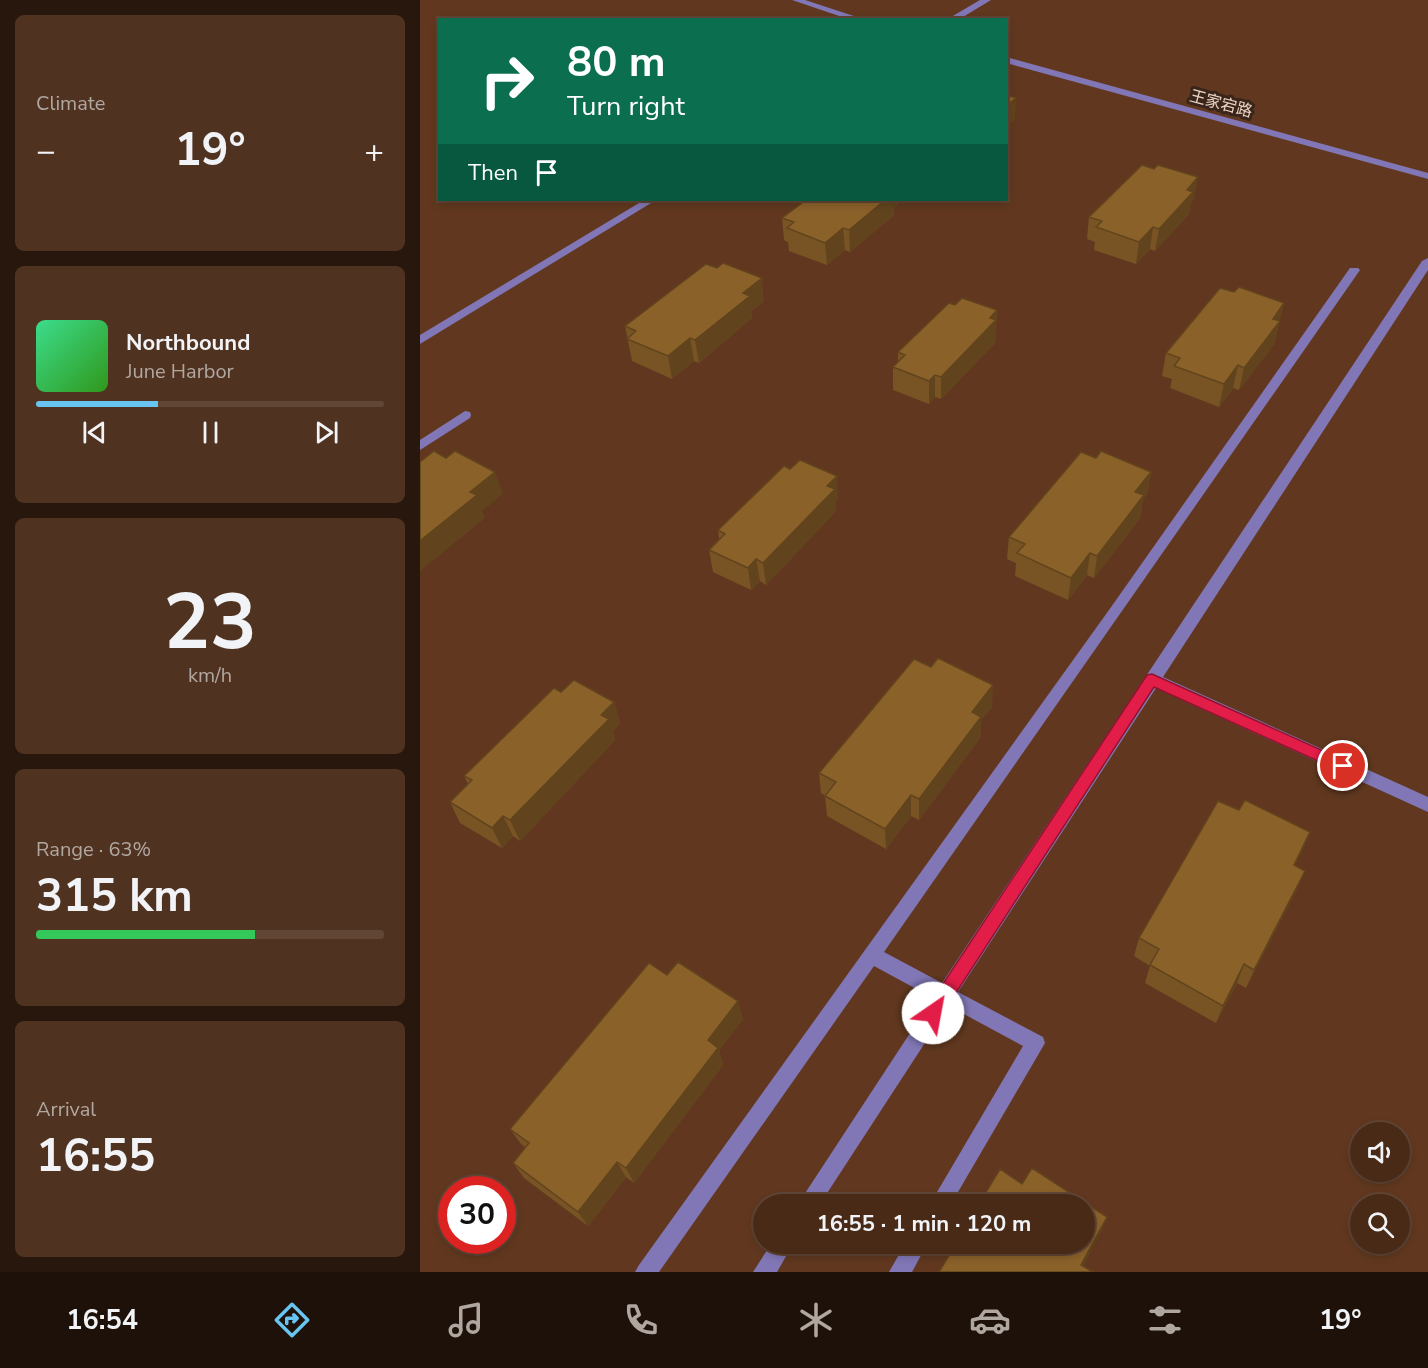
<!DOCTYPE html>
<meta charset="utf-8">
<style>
:root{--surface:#492a17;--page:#503220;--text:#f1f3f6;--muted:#b1a7a1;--line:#614636;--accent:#68c4f0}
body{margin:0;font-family:"Nunito Sans","Noto Sans SC",sans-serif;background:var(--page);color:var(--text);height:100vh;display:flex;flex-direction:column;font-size:22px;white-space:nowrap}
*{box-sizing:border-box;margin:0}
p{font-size:20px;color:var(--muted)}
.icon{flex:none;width:33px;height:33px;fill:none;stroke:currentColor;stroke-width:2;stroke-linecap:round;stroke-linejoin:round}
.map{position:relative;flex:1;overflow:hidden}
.details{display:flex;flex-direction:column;gap:15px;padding:15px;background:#28170d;width:420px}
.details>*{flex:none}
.banner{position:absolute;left:18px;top:18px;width:570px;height:183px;border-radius:0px;box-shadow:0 3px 9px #0003,0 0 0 2px var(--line);background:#0b6e4f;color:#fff;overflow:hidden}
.controls{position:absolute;left:930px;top:1122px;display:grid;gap:12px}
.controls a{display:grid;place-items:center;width:60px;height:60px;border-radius:50%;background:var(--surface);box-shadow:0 3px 9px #0003,0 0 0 2px var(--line);font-size:30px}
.speed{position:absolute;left:18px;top:1176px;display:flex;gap:12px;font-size:30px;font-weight:700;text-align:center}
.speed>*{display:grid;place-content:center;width:78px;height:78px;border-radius:50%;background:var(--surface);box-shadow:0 3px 9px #0003,0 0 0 2px var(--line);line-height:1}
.speed .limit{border:9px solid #d22;background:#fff;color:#111}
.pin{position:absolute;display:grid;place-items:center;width:51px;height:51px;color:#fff;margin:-26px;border:3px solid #fff;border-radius:50%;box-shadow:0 2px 6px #0007}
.me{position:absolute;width:66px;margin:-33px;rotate:33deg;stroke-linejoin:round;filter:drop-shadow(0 0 4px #0008)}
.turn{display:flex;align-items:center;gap:21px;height:126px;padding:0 30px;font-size:27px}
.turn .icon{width:78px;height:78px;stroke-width:2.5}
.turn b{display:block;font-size:42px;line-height:51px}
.then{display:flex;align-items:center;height:57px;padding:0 30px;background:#0003;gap:12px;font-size:22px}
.big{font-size:45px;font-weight:700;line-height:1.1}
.details .widget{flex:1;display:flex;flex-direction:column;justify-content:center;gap:9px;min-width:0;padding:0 21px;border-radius:9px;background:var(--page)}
.details .dial{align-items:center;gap:0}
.dial b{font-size:78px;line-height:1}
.song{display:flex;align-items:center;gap:18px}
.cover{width:72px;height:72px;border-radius:9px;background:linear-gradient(135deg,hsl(150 70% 55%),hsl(110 70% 35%))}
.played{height:6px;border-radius:3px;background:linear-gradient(90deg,var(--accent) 35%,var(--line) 35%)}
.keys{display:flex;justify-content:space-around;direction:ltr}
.heat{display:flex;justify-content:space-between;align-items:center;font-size:33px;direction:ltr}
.charge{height:9px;border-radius:4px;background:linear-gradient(90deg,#34c759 63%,var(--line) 0)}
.trip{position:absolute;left:333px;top:1194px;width:342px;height:60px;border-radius:30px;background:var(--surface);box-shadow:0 3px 9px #0003,0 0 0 2px var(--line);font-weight:700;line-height:60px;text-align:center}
.tab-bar{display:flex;height:96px;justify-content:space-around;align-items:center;background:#1d1109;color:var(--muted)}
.tab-bar .icon{width:42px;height:42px}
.tab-bar .selected{color:var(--accent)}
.tab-bar b{font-size:27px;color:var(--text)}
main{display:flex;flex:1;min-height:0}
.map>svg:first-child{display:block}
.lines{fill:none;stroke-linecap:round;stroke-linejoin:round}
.minor{fill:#8277b6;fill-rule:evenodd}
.wall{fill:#785324}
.shaded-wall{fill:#61441d}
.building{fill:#8b612a;stroke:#61441d;stroke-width:1.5}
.route{fill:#e11d48;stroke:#92132f;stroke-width:1.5}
.labels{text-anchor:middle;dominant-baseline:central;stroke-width:6;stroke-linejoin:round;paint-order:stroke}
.far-street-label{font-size:16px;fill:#ecd2c4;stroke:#39251a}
</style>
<main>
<section class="details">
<div class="widget"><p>Climate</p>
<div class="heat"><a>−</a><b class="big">19°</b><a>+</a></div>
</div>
<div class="widget">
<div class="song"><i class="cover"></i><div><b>Northbound</b><p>June Harbor</p></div></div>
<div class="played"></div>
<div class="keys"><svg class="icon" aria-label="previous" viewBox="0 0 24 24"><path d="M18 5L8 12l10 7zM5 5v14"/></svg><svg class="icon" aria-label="pause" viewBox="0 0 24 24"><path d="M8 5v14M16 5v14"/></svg><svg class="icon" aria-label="next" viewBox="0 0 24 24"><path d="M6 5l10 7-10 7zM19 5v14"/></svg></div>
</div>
<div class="widget dial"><b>23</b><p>km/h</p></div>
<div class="widget"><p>Range · 63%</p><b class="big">315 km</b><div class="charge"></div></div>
<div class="widget"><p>Arrival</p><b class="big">16:55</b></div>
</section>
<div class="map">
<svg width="1008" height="1272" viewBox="0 0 1008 1272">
<rect width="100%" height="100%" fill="#61381f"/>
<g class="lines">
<path class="minor" d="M372,0H385L446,20H431Z
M560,0H571L538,20H526Z
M586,57L1008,173V179L586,63Z
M224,200H236L0,344V335Z
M1008,258V270L743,677L1008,797V812L736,688L538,992L623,1037L625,1043L531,1204H510L603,1046L529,1006L400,1204H378L513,998L454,966L239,1272H215L219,1265L689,610L930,268H938L940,270L464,952L522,983L1002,261Z
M45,411L50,412L51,415L50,418L0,450V440Z
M351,1244H373L357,1272H333Z
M485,1244H507L492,1272H469Z"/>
</g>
<path class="wall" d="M774,199L771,202L769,214L735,251L730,249L716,264L674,250L675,242L667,239L669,217Z
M474,208V215L430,252L425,250L407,265L369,251L368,242L364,240L362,218Z
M814,292L864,303L854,344L819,390L813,388L799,407L750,388L752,379L742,376L746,353Z
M344,301L331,311L332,318L279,363L274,361L252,379L212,361L205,326Z
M535,305L577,310L575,343L521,399L515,397L509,404L473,390V367L478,362V352Z
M676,458L731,472L727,494L723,499L720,518L674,578L667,575L648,600L595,576L596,563L587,559L589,537Z
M418,498L416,501V511L346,585L340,581L331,590L293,572L289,550L299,539L298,530Z
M141,692L194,702L200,723L193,731L195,740L100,841L93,836L82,848L40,823L30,802L48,784L44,776Z
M572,707L561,720L560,738L499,820L491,816L466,849L407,816L405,796L401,793L399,773Z
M819,810L890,832L875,865L885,871L876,891L826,988L817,983L796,1023L725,983L730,966L714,956L719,938Z
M247,975L323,1019L299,1050L303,1065L214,1183L206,1177L168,1226L104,1178L93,1163L105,1147L101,1144L90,1129Z"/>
<path class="shaded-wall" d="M596,98L595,119L589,125V132L586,134V106Z
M778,177L774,199L771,202L769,214L735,251L739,229L767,190Z
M465,200H483L474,208V215L430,252L429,230Z
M733,227L730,249L716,264L719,242Z
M423,228L425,250L407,265L405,243Z
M342,278L344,301L331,311L332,318L279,363L275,340L323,293Z
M864,303L854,344L819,390L824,368L853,319Z
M577,310L575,343L521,399V377Z
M270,338L274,361L252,379L248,356Z
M818,365L813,388L799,407L804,384Z
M515,375V397L509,404V381Z
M75,472L83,494L62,511L65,518L0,571V541L50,492Z
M731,472L727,494L723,499L720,518L674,578L677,556L715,492Z
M417,476L418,498L416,501V511L346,585L343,563L407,486Z
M670,553L667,575L648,600L651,578Z
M336,559L340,581L331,590L328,568Z
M573,685L572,707L561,720L560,738L499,820V799L552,712Z
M194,702L200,723L193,731L195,740L100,841L90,820L181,715Z
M491,795V816L466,849L465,829Z
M83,816L93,836L82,848L72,828Z
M890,832L882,852L865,884L874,865Z
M885,871L876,891L826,988L834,970Z
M824,964L817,983L796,1023L803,1006Z
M318,1001L323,1019L299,1050L303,1065L214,1183L206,1168L288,1040Z
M197,1162L206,1177L168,1226L158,1212Z
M687,1217L682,1230L660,1272L661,1265Z"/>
<path class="building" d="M586,95L596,98L586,106Z
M722,165L734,169L738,165L778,177L767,190L773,192L739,229L733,227L719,242L676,227L682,221L669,217Z
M386,200H465L429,230L423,228L405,243L367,228L374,222L362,218Z
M303,263L342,278L323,293L330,296L275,340L270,338L248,356L207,339L216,331L205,326L286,264L297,268Z
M819,287L864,303L853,319L860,321L824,368L818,365L804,384L754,366L760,358L746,353L800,288L814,292Z
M542,298L577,310L570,318L576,320L521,377L515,375L509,381L473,367L485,355L478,352L529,303L535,305Z
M14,451L26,458L35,451L75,472L50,492L57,495L0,541V462Z
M681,451L731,472L715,492L724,495L677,556L670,553L651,578L597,553L605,544L589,537L661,452L676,458Z
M380,460L417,476L407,486L415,489L343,563L336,559L328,568L289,550L305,534L298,530L364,466L370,469Z
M518,658L573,685L552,712L561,717L499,799L491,795L465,829L405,796L416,782L399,773L494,659L511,667Z
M154,680L194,702L181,715L189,719L90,820L83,816L72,828L30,802L52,780L44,776L134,688L141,692Z
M825,800L890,832L874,865L885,871L834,970L824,964L803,1006L730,965L739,949L719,938L798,801L819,810Z
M258,962L318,1001L288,1040L298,1048L206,1168L197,1162L158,1212L93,1163L109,1143L90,1129L229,963L247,975Z
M612,1168L687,1217L661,1265L673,1272H519L536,1244H664V1204H559L580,1169L602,1184Z"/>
<path class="route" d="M732,674L928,762L930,766L928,770L923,772L918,770L734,687L519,1019L513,1022L507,1019L505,1013L507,1008L727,675Z"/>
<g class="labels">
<g class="far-street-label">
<text transform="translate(801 104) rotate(15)">王家宕路</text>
</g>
</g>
</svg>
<div class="controls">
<a><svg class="icon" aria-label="sound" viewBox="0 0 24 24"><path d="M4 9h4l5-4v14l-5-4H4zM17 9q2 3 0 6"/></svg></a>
<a><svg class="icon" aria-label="search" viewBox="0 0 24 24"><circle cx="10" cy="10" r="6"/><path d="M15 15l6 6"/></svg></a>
</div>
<div class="speed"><div class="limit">30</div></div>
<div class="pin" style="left:923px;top:766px;background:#d93025"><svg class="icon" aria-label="arrive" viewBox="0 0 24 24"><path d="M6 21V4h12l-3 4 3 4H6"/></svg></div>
<svg class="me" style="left:513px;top:1013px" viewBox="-20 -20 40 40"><circle r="19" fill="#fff"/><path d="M0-13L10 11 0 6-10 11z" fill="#e11d48"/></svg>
<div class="trip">16:55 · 1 min · 120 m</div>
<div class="banner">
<div class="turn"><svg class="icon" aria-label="right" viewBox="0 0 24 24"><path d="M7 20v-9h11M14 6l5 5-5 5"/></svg><div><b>80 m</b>Turn right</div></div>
<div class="then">Then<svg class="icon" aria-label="arrive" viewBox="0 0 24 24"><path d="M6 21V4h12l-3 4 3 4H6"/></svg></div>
</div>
</div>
</main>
<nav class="tab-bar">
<b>16:54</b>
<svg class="icon selected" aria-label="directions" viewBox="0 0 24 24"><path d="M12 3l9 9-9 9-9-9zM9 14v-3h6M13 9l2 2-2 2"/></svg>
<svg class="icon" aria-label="music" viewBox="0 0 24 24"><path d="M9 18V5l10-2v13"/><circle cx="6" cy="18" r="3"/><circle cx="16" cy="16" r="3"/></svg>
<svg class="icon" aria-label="phone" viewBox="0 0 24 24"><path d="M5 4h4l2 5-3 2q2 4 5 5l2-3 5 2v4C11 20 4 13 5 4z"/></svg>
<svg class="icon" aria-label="climate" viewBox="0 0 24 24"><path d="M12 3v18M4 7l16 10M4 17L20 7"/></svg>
<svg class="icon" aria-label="car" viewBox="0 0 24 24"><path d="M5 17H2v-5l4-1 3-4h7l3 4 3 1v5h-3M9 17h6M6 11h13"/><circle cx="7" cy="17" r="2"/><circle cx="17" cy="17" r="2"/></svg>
<svg class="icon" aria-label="filters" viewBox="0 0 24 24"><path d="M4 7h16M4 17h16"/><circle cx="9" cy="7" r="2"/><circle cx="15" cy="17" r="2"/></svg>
<b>19°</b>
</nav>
